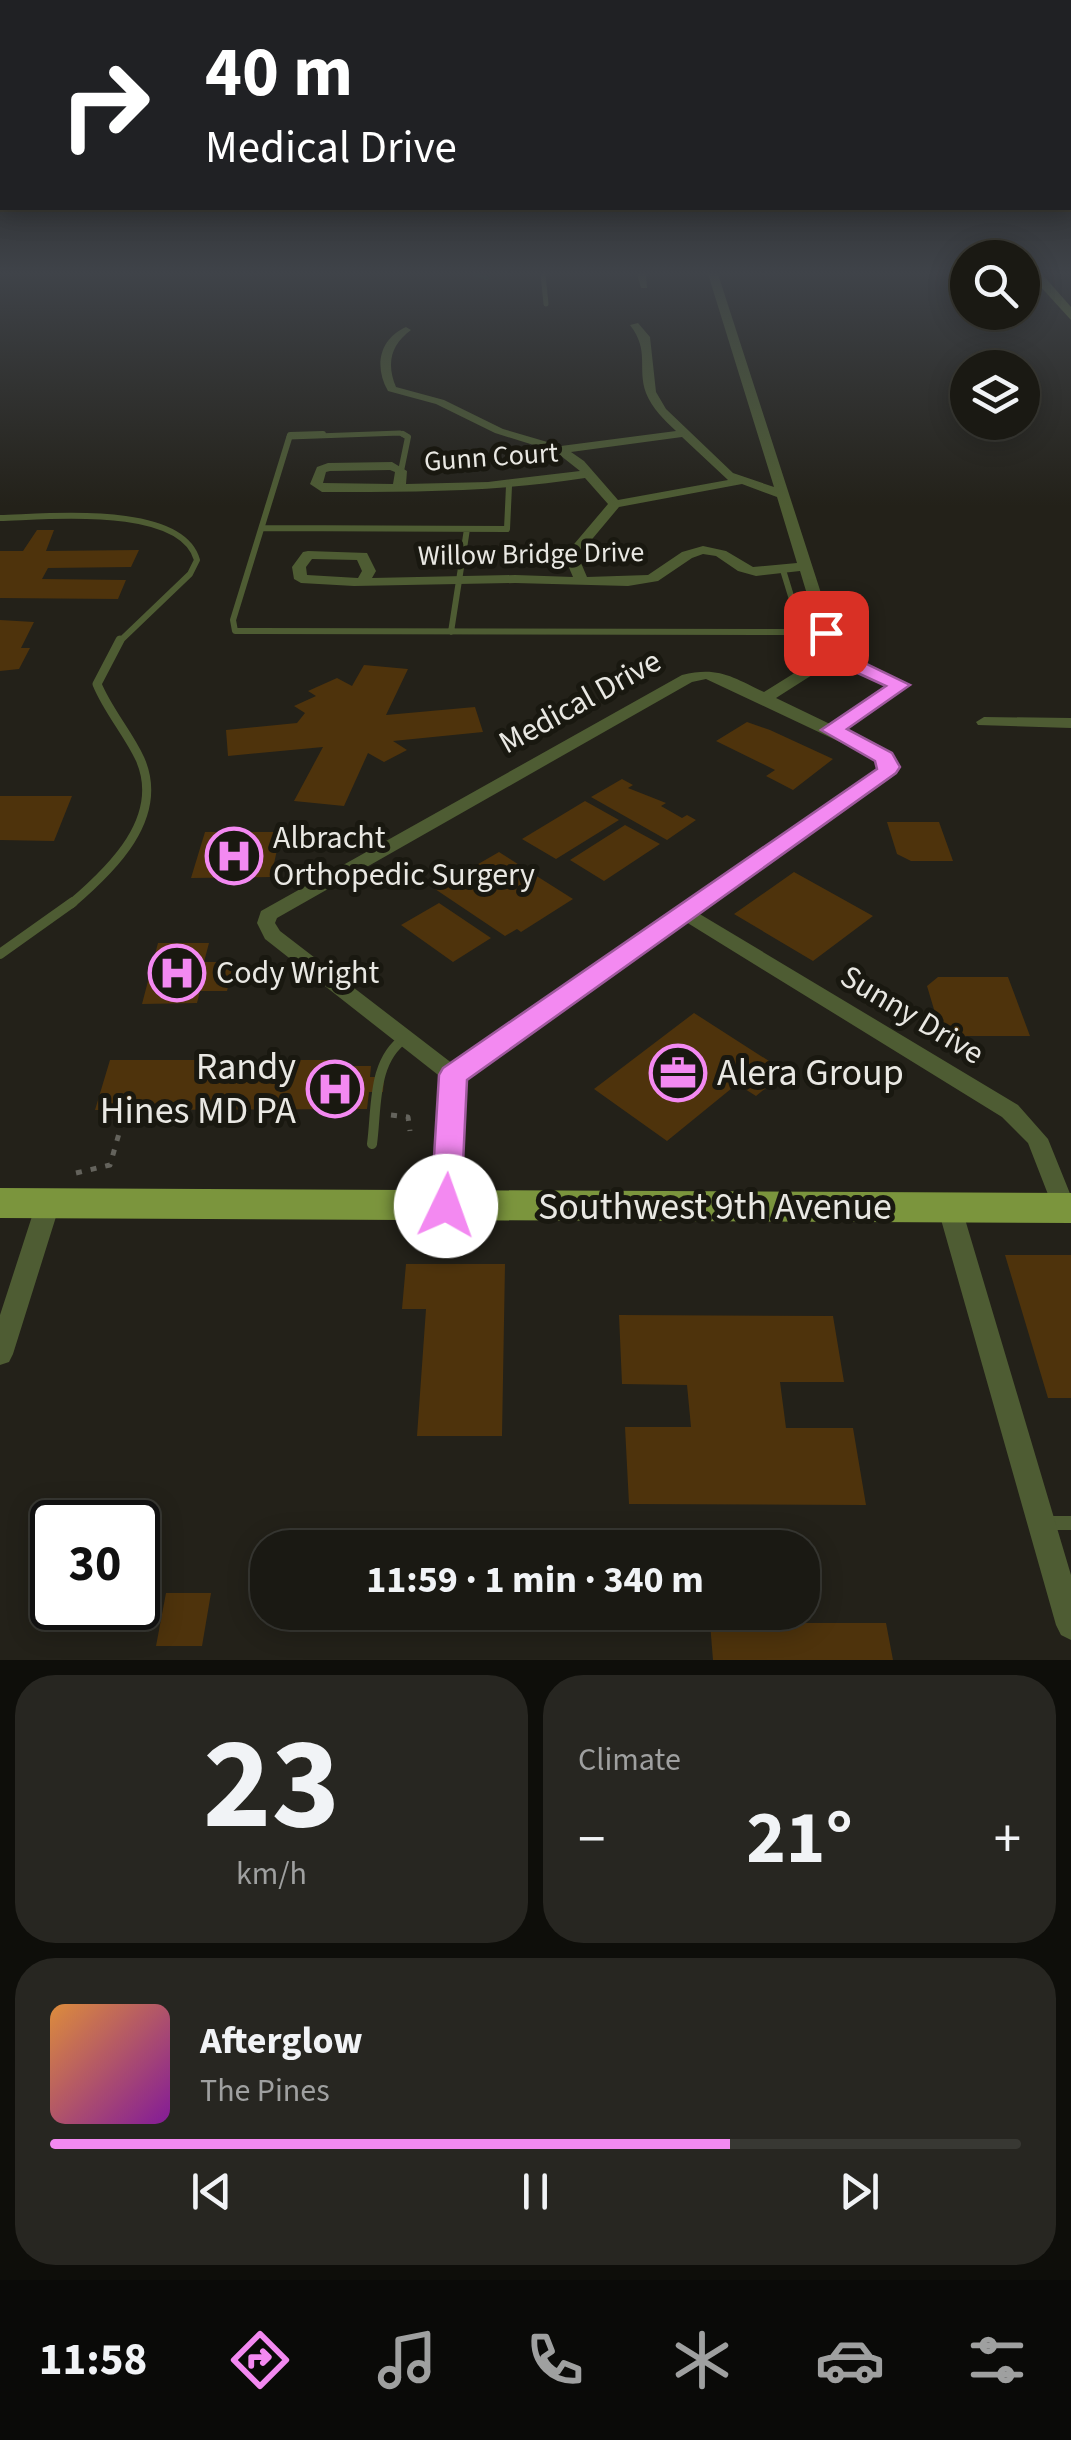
<!DOCTYPE html>
<meta charset="utf-8">
<style>
:root{--surface:#1a1913;--page:#272621;--text:#f1f3f6;--muted:#9fa0a0;--line:#383833;--accent:#f389f1}
body{margin:0;font-family:"Source Sans 3",sans-serif;background:var(--page);color:var(--text);height:100vh;display:flex;flex-direction:column;font-size:38px;white-space:nowrap}
*{box-sizing:border-box;margin:0}
p{font-size:32px;color:var(--muted)}
.icon{flex:none;width:55px;height:55px;fill:none;stroke:currentColor;stroke-width:2;stroke-linecap:round;stroke-linejoin:round}
.map{position:relative;height:1660px;overflow:hidden}
.side{display:flex;flex-direction:column;gap:15px;padding:15px;background:#0e0e0a;flex:1}
.side>*{flex:none}
.hud{position:absolute;left:0px;top:0px;width:1072px;height:210px;box-shadow:0 5px 25px #0003,0 0 0 2px var(--line);background:#202124;color:#fff;overflow:hidden}
.controls{position:absolute;left:950px;top:240px;display:grid;gap:20px}
.controls a{display:grid;place-items:center;width:90px;height:90px;border-radius:50%;background:var(--surface);box-shadow:0 5px 25px #0003,0 0 0 2px var(--line);font-size:50px}
.speed{position:absolute;left:30px;top:1500px;display:flex;gap:20px;font-size:50px;font-weight:700;text-align:center}
.speed>*{display:grid;place-content:center;width:130px;height:130px;border-radius:50%;background:var(--surface);box-shadow:0 5px 25px #0003,0 0 0 2px var(--line);line-height:1}
.speed .limit{border:5px solid #111;border-radius:15px;background:#fff;color:#111}
.pin{position:absolute;display:grid;place-items:center;width:85px;height:85px;color:#fff;margin:-42px;border-radius:20px;box-shadow:0 5px 15px #0006}
.me{position:absolute;width:110px;margin:-55px;rotate:3deg;stroke-linejoin:round;filter:drop-shadow(0 0 8px #0008)}
.turn{display:flex;align-items:center;gap:35px;height:210px;padding:0 40px;font-size:45px}
.turn .icon{width:130px;height:130px;stroke-width:2.5}
.turn b{display:block;font-size:70px;line-height:85px}
.big{font-size:75px;font-weight:700;line-height:1.1}
.side .card{flex:1;display:flex;flex-direction:column;justify-content:center;gap:15px;min-width:0;padding:0 35px;border-radius:40px;background:var(--page)}
.side .dial{align-items:center;gap:0}
.dial b{font-size:130px;line-height:1}
.song{display:flex;align-items:center;gap:30px}
.cover{width:120px;height:120px;border-radius:15px;background:linear-gradient(135deg,hsl(30 70% 55%),hsl(290 70% 35%))}
.played{height:10px;border-radius:5px;background:linear-gradient(90deg,var(--accent) 70%,var(--line) 70%)}
.keys{display:flex;justify-content:space-around;direction:ltr}
.heat{display:flex;justify-content:space-between;align-items:center;font-size:55px;direction:ltr}
.side .tiles{flex:1;display:grid;gap:15px;grid-template-columns:1fr 1fr}
.card:last-child{grid-column:span 2}
.trip{position:absolute;left:250px;top:1530px;width:570px;height:100px;border-radius:40px;background:var(--surface);box-shadow:0 5px 25px #0003,0 0 0 2px var(--line);font-weight:700;line-height:100px;text-align:center}
.menu{display:flex;height:160px;justify-content:space-around;align-items:center;background:#0a0a08;color:var(--muted)}
.menu .icon{width:70px;height:70px}
.menu .selected{color:var(--accent)}
.menu b{font-size:45px;color:var(--text)}
.map>svg:first-child{display:block}
.lines{fill:none;stroke-linecap:round;stroke-linejoin:round}
.stream{stroke:#0f421f;stroke-width:4}
.building{fill:#4e330c}
.path{stroke:#64635c;stroke-width:5;stroke-dasharray:6 9;stroke-linecap:butt}
.lane-far4{stroke:#4e5c33;stroke-width:5}
.lane-far3{stroke:#4e5c33;stroke-width:6}
.lane-far2{stroke:#4e5c33;stroke-width:9}
.lane-far1{stroke:#4e5c33;stroke-width:10}
.lane{stroke:#4e5c33;stroke-width:14}
.street{fill:#4e5c33;fill-rule:evenodd}
.secondary{fill:#677c39;fill-rule:evenodd}
.primary{fill:#7b953d;fill-rule:evenodd}
.route{fill:#f389f1;stroke:#9e599d;stroke-width:2.5}
.labels{text-anchor:middle;dominant-baseline:central;stroke-width:10;stroke-linejoin:round;paint-order:stroke}
.far-street-label{font-size:28px;fill:#e9e8e3;stroke:#191810}
.street-label{font-size:32px;fill:#e9e8e3;stroke:#191810}
.poi-label{font-size:32px;fill:#e9e8e3;stroke:#191810;text-anchor:start}
.near-poi-label{font-size:38px;fill:#e9e8e3;stroke:#191810;text-anchor:end}
.near-street-label{font-size:38px;fill:#e9e8e3;stroke:#191810}
</style>
<div class="map">
<svg width="1071" height="1660" viewBox="0 0 1071 1660">
<rect width="100%" height="100%" fill="#232119"/>
<g class="lines">
<path class="stream" d="M474,274L487,278"/>
</g>
<path class="building" d="M37,530H54L46,551L139,550L131,567L48,568L42,579L126,580L118,599L0,598V551H23Z
M0,620L34,622L21,648H30L19,669L0,671Z
M364,665L408,669L386,715L475,707L483,732L393,741L407,750L384,762L368,753L344,806L294,801L323,747L228,756L226,730L297,723L305,713L294,706L316,696L308,691L337,678L352,686Z
M747,722L770,730L833,759L793,790L766,776L775,770L716,741Z
M622,779L633,785L628,788L666,803L661,806L682,818L687,815L696,820L667,840L591,797Z
M0,796H72L54,841L0,840Z
M585,801L619,820L556,859L522,839Z
M887,822H939L953,861H911L897,854Z
M625,825L660,844L604,881L570,860Z
M205,832H281L271,877L191,878Z
M499,852L535,875L573,899L521,932L517,929L505,936L435,889Z
M794,872L873,916L813,961L734,914Z
M439,903L491,938L453,962L401,925Z
M158,943H209L204,962H234L227,991H200L197,1003L142,1004Z
M938,977H1008L1030,1036H942L927,986Z
M694,1013L786,1072L756,1096L737,1084L667,1141L594,1089Z
M110,1060H340V1066H371L370,1077H384L383,1092H369L367,1109L95,1110Z
M1005,1255H1071V1398H1048Z
M406,1264H505L502,1436H417L426,1309H402Z
M619,1315L833,1316L844,1382H780L786,1428H853L866,1505L629,1504L625,1427H691L687,1385L622,1384Z
M166,1593H211L202,1646H156Z
M710,1623H886L893,1660H713Z"/>
<g class="lines">
<path class="path" d="M391,1115L408,1117L410,1131
M76,1173L110,1165L122,1123"/>
<path class="lane-far4" d="M543,274L546,304
M289,437L400,433L408,437"/>
<path class="lane-far3" d="M323,434L290,435L233,620L235,631L802,632L783,570
M401,471L408,437L403,434
M0,518C48,517 181,503 197,560L190,574L118,643
M262,528L507,529L509,486
M451,632L467,529"/>
<path class="lane-far2" d="M71,904C111,870 166,818 140,759C128,733 108,711 97,684L120,640"/>
<path class="lane-far1" d="M0,954L73,902
M372,1144C377,1107 372,1061 405,1038"/>
<path class="lane" d="M1044,1523H1071"/>
<path class="street" d="M637,274H646L647,288H641Z
M708,274H718L840,652L908,685L842,730L891,754L897,767L892,777L698,913L1018,1105L1048,1139L1071,1196V1215L1064,1217L1056,1215L1028,1143L1002,1117L686,922L463,1078L458,1206L454,1213L446,1215L438,1213L434,1206L442,1078L265,939L257,923L261,911L682,675C718,666 732,677 764,692L825,654L800,571L756,576L738,571L716,556L703,554L692,558L658,581L628,586L515,583L354,586L301,583L294,579L292,567L303,552L308,551L367,553L376,571L372,578L515,575L573,577L564,556L608,504L585,478C498,492 410,492 322,492L310,484L317,467L328,463L392,462L407,471L406,484L488,482L580,471L556,452L495,433L436,404L388,391C374,367 379,339 406,327L411,330C391,345 386,363 396,387L444,400L503,429L561,446L676,431C664,420 652,408 646,393C637,367 650,351 630,325L638,323L650,337L656,392L666,409L733,473L774,487ZM682,437L728,480L618,500L584,461L571,452ZM390,470L395,472L393,484L323,483L326,472L330,471ZM742,484L777,497L797,563L753,567L726,551L703,546L682,552L648,575L587,577L578,556L619,507ZM312,559L357,560L362,571L358,578L307,575L306,567ZM834,661L889,686L830,724L776,698ZM706,679L878,760L879,770L453,1064L280,931L275,923L277,918L692,682Z
M984,717L1071,718V728L978,725L976,722Z
M48,1195L56,1197L60,1204L13,1354L9,1362L0,1365V1315L36,1204L40,1197Z
M950,1200L958,1202L962,1209L1071,1575V1640L1061,1635L1056,1625L938,1209L942,1202Z"/>
<path class="secondary" d="M1029,274H1042L1071,307V320Z"/>
<path class="primary" d="M0,1188L1071,1193V1223L0,1218Z"/>
</g>
<linearGradient id="sky" x2="0" y2="1"><stop stop-color="#13120e"/><stop offset="0.54" stop-color="#3f4349"/><stop offset="1" stop-color="#3f4349" stop-opacity="0"/></linearGradient>
<rect width="1071" height="506" fill="url(#sky)"/>
<path class="route" d="M826,628L836,633L842,652L910,685L847,729L892,753L900,767L896,773L467,1080L461,1206L457,1214L446,1218L436,1214L431,1206L439,1075L443,1068L877,769L875,761L821,730L886,686L827,659L817,633Z"/>
<defs>
<g id="hospital-ring" transform="scale(2.875)"><circle r="9.5" fill="#191810" stroke="#f389f1" stroke-width="1.5"/><path d="M-5-5h3v3.5h4V-5h3V5h-3V1.5h-4V5h-3Z" fill="#f389f1"/></g>
<g id="office-ring" transform="scale(2.875)"><circle r="9.5" fill="#191810" stroke="#f389f1" stroke-width="1.5"/><path d="M-6-3h4V-5.5h4V-3h4V5H-6ZM-1-4.5V-3h2v-1.5ZM-6 0V1H6V0Z" fill="#f389f1"/></g>
</defs>
<g fill-rule="evenodd">
<use href="#hospital-ring" x="234" y="856"/>
<use href="#hospital-ring" x="177" y="973"/>
<use href="#office-ring" x="678" y="1073"/>
<use href="#hospital-ring" x="335" y="1089"/>
</g>
<g class="labels">
<g class="far-street-label">
<text transform="translate(491 457) rotate(-4)">Gunn Court</text>
<text transform="translate(531 554) rotate(-1)">Willow Bridge Drive</text>
</g>
<g class="street-label">
<text transform="translate(580 702) rotate(-29)">Medical Drive</text>
<text transform="translate(912 1015) rotate(31)">Sunny Drive</text>
</g>
<g class="poi-label">
<text x="273" y="838">Albracht<tspan x="273" dy="37">Orthopedic Surgery</tspan></text>
<text x="216" y="973">Cody Wright</text>
</g>
<g class="near-poi-label">
<text x="296" y="1067">Randy<tspan x="296" dy="44">Hines MD PA</tspan></text>
<text x="717" y="1073" text-anchor="start">Alera Group</text>
</g>
<g class="near-street-label">
<text x="715" y="1207">Southwest 9th Avenue</text>
</g>
</g>
</svg>
<div class="controls">
<a><svg class="icon" aria-label="search" viewBox="0 0 24 24"><circle cx="10" cy="10" r="6"/><path d="M15 15l6 6"/></svg></a>
<a><svg class="icon" aria-label="layers" viewBox="0 0 24 24"><path d="M12 4l9 5-9 5-9-5zM3 14l9 5 9-5"/></svg></a>
</div>
<div class="speed"><div class="limit">30</div></div>
<div class="pin" style="left:826px;top:633px;background:#d93025"><svg class="icon" aria-label="arrive" viewBox="0 0 24 24"><path d="M6 21V4h12l-3 4 3 4H6"/></svg></div>
<svg class="me" style="left:446px;top:1206px" viewBox="-20 -20 40 40"><circle r="19" fill="#fff"/><path d="M0-13L10 11 0 6-10 11z" fill="#f389f1"/></svg>
<div class="trip">11:59 · 1 min · 340 m</div>
<div class="hud">
<div class="turn"><svg class="icon" aria-label="right" viewBox="0 0 24 24"><path d="M7 20v-9h11M14 6l5 5-5 5"/></svg><div><b>40 m</b>Medical Drive</div></div>
</div>
</div>
<section class="side">
<div class="tiles">
<div class="card dial"><b>23</b><p>km/h</p></div>
<div class="card"><p>Climate</p>
<div class="heat"><a>−</a><b class="big">21°</b><a>+</a></div>
</div>
<div class="card">
<div class="song"><i class="cover"></i><div><b>Afterglow</b><p>The Pines</p></div></div>
<div class="played"></div>
<div class="keys"><svg class="icon" aria-label="previous" viewBox="0 0 24 24"><path d="M18 5L8 12l10 7zM5 5v14"/></svg><svg class="icon" aria-label="pause" viewBox="0 0 24 24"><path d="M8 5v14M16 5v14"/></svg><svg class="icon" aria-label="next" viewBox="0 0 24 24"><path d="M6 5l10 7-10 7zM19 5v14"/></svg></div>
</div>
</div>
</section>
<nav class="menu">
<b>11:58</b>
<svg class="icon selected" aria-label="directions" viewBox="0 0 24 24"><path d="M12 3l9 9-9 9-9-9zM9 14v-3h6M13 9l2 2-2 2"/></svg>
<svg class="icon" aria-label="music" viewBox="0 0 24 24"><path d="M9 18V5l10-2v13"/><circle cx="6" cy="18" r="3"/><circle cx="16" cy="16" r="3"/></svg>
<svg class="icon" aria-label="phone" viewBox="0 0 24 24"><path d="M5 4h4l2 5-3 2q2 4 5 5l2-3 5 2v4C11 20 4 13 5 4z"/></svg>
<svg class="icon" aria-label="climate" viewBox="0 0 24 24"><path d="M12 3v18M4 7l16 10M4 17L20 7"/></svg>
<svg class="icon" aria-label="car" viewBox="0 0 24 24"><path d="M5 17H2v-5l4-1 3-4h7l3 4 3 1v5h-3M9 17h6M6 11h13"/><circle cx="7" cy="17" r="2"/><circle cx="17" cy="17" r="2"/></svg>
<svg class="icon" aria-label="filters" viewBox="0 0 24 24"><path d="M4 7h16M4 17h16"/><circle cx="9" cy="7" r="2"/><circle cx="15" cy="17" r="2"/></svg>
</nav>
